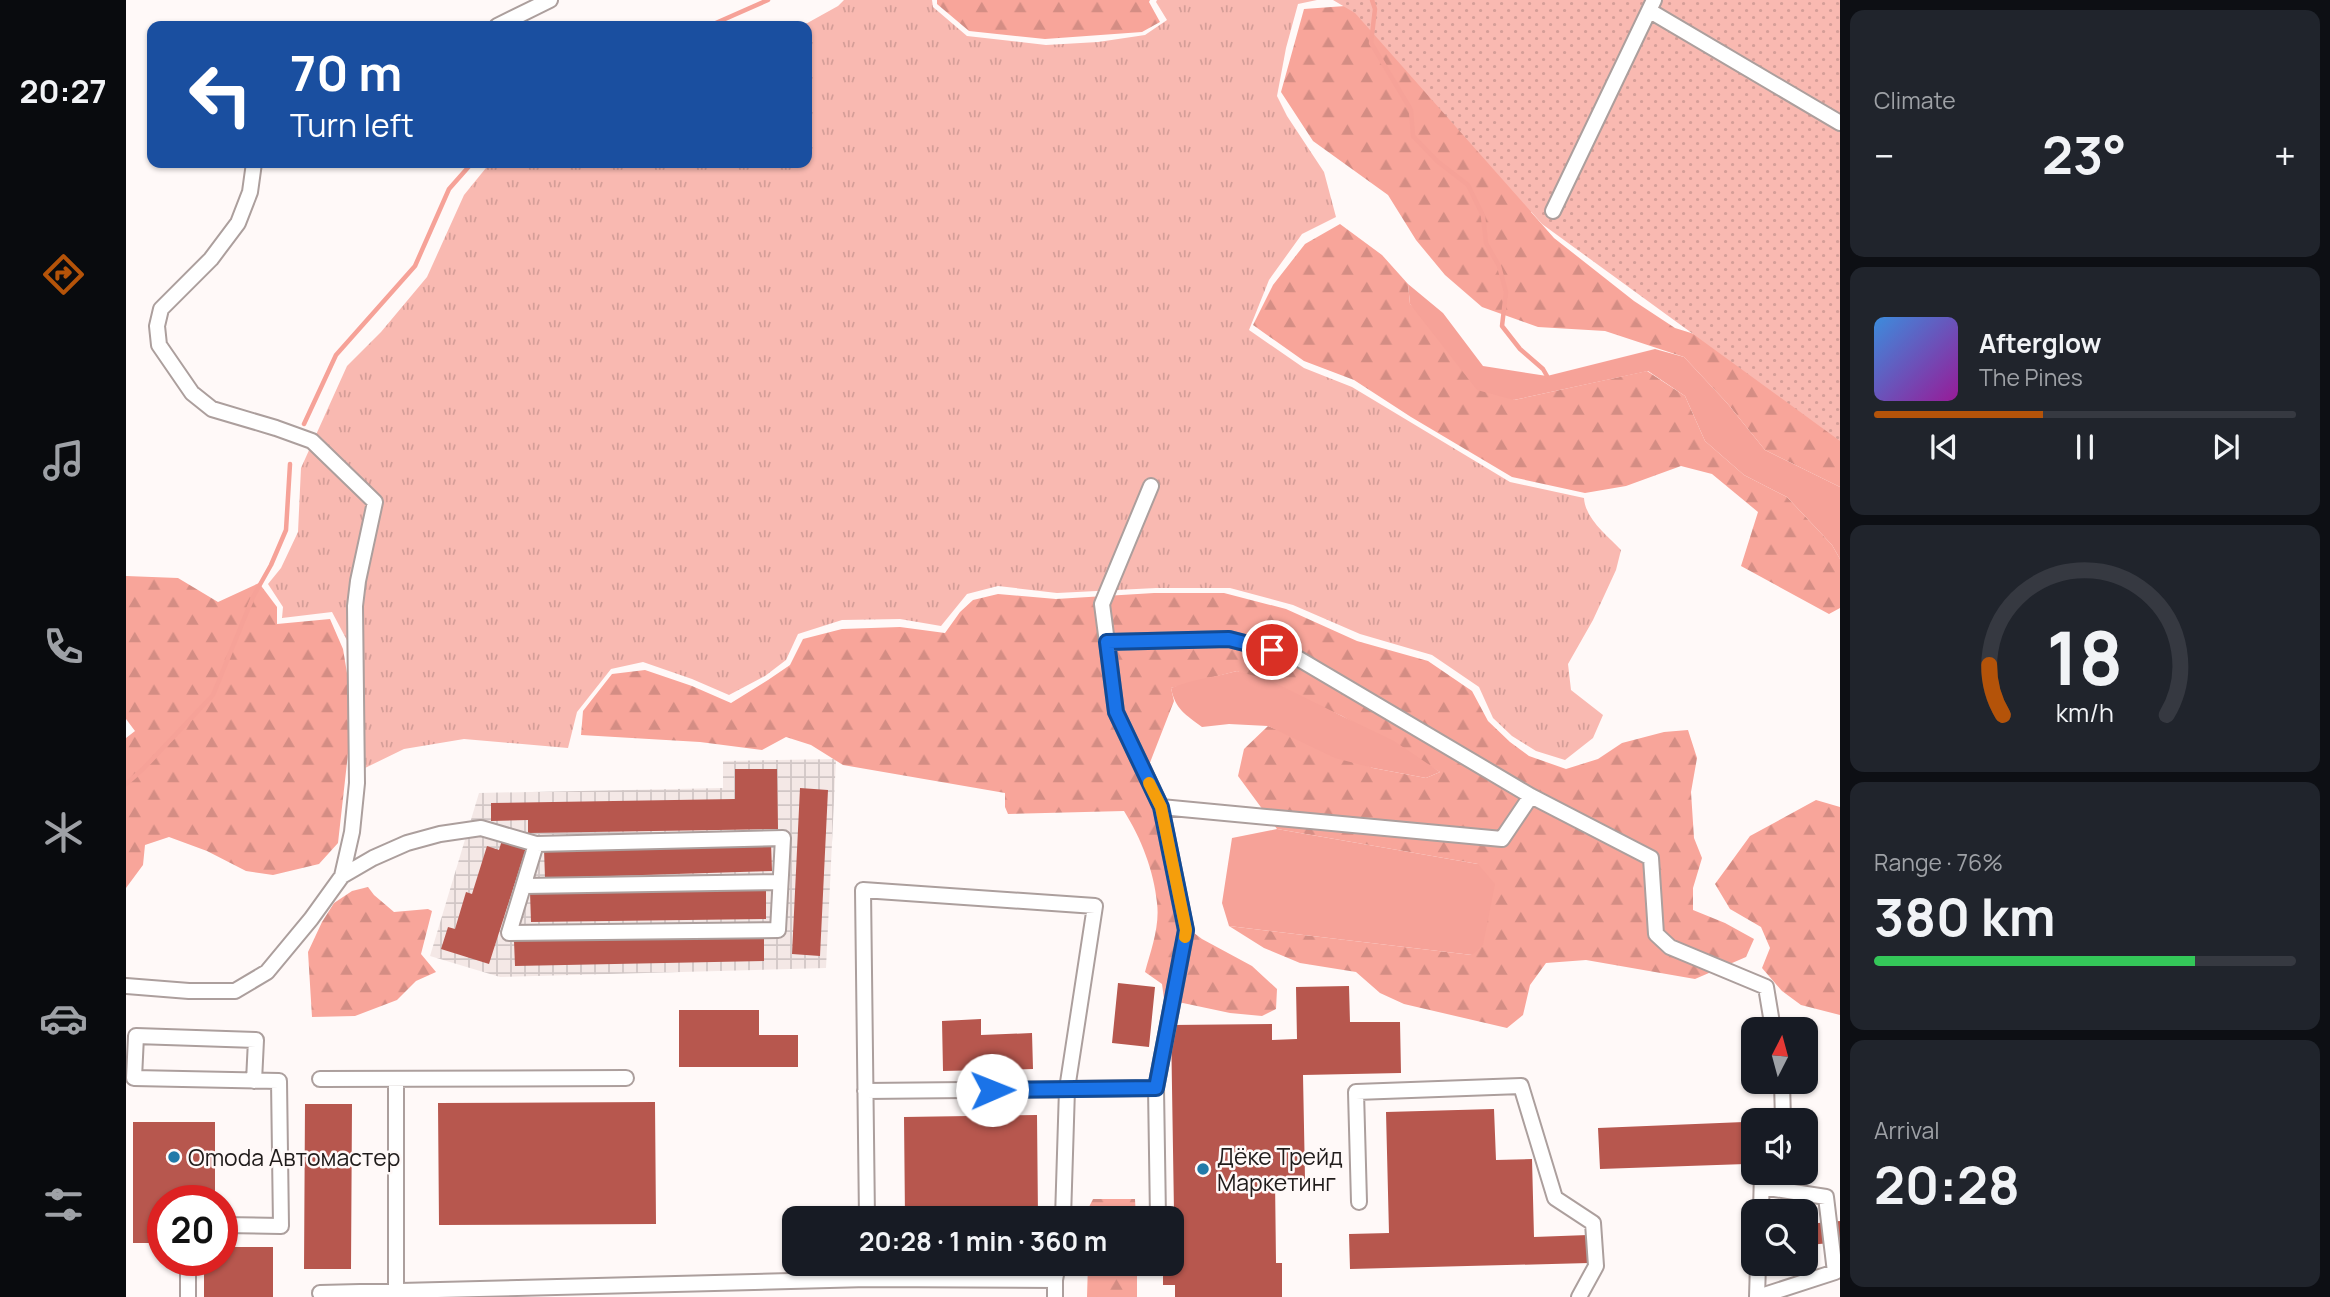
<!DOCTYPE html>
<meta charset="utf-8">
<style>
:root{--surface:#171b24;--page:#20242c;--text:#f1f3f6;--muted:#9ea1a6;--line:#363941;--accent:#b45309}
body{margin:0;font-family:Manrope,sans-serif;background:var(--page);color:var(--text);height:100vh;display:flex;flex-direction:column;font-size:26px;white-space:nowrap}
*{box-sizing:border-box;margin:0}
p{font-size:23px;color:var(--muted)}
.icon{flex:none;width:38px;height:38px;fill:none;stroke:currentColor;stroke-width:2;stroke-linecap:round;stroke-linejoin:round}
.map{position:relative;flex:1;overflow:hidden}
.sheet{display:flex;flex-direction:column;gap:10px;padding:10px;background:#0d0f14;width:490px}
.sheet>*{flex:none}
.banner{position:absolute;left:21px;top:21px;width:665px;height:147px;border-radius:14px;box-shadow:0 2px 5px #0004;background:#1a4fa0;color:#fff;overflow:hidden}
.needle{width:46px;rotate:6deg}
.tools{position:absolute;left:1615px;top:1017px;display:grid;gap:14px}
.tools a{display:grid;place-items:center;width:77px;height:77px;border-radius:14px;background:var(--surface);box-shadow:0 2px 5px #0004;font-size:35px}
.speed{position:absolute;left:21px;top:1185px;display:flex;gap:14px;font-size:35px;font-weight:700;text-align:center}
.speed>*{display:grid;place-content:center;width:91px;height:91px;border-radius:50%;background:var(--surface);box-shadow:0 2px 5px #0004;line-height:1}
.speed .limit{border:10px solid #d22;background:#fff;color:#111}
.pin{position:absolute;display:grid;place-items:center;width:60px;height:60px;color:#fff;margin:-30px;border:4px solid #fff;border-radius:50%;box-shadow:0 2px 7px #0007}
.me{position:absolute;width:77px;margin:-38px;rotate:89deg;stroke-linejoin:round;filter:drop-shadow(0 0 5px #0008)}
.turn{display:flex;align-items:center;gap:24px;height:147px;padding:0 28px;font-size:32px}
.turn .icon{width:91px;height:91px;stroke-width:2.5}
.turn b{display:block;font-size:49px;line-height:60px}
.big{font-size:52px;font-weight:700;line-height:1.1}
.sheet .tile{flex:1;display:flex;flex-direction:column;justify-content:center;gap:10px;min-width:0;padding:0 24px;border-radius:14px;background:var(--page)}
.sheet .dial{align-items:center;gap:0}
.dial svg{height:182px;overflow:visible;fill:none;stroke:var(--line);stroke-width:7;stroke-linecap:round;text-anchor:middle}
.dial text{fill:var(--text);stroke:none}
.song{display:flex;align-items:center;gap:21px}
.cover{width:84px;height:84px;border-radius:10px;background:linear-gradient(135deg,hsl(210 70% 55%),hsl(300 70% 35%))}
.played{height:7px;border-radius:4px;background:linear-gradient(90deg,var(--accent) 40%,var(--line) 40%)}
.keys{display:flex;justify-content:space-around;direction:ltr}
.heat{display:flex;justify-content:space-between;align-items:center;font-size:38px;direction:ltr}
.charge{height:10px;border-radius:5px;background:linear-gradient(90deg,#34c759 76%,var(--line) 0)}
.trip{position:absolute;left:656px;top:1206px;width:402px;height:70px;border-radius:14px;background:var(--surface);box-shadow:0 2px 5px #0004;font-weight:700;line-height:70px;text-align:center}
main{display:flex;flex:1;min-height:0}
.menu{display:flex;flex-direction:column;width:126px;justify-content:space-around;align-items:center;background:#090b0e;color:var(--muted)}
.menu .icon{width:49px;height:49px}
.menu .on{color:var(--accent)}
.menu b{font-size:32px;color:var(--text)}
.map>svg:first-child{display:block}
.industrial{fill:url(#industrial-grid)}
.grass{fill:url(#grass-tufts)}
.forest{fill:url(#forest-firs)}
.park{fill:url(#park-dots)}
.water{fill:#f6a298}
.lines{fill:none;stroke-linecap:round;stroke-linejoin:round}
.stream{stroke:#f6a298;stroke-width:4.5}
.building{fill:#b7574e}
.minor-casing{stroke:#ac9f9d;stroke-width:18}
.minor{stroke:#fff;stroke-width:14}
.route-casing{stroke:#114b97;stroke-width:18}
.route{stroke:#1a73e8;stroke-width:12}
.slow{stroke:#f59e0b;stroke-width:12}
.poi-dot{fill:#227aa9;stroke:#fff9f8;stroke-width:2.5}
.labels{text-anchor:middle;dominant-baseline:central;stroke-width:5;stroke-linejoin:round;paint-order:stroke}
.poi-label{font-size:23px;fill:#201c1b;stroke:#fff9f8;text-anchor:start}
</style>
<main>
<nav class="menu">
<b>20:27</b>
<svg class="icon on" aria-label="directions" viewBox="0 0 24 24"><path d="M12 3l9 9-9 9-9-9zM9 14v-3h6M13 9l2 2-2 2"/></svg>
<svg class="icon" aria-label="music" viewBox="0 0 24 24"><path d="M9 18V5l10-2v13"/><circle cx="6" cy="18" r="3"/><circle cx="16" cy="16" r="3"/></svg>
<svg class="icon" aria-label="phone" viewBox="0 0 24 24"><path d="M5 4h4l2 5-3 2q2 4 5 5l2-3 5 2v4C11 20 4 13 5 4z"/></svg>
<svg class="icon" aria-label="climate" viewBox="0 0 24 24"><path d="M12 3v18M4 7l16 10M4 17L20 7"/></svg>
<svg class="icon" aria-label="car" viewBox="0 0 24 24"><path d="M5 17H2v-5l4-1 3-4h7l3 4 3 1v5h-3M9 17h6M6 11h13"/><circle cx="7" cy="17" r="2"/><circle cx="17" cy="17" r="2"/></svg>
<svg class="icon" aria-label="filters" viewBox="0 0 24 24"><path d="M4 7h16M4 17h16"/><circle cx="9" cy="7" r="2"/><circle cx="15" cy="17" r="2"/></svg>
</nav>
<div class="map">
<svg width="1714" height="1297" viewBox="0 0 1714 1297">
<defs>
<pattern id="industrial-grid" width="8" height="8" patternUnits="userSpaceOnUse" patternTransform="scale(1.75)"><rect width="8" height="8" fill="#f4e8e6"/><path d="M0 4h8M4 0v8" fill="none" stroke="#d1c6c5"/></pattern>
<pattern id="grass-tufts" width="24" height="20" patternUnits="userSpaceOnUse" patternTransform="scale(1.75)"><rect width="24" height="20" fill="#f9b9b1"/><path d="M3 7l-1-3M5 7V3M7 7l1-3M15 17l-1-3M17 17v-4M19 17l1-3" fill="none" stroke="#d59e98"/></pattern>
<pattern id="forest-firs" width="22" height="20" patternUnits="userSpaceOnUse" patternTransform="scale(1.75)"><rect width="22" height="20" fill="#f8a59a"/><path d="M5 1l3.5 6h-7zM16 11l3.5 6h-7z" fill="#d48d84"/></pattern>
<pattern id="park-dots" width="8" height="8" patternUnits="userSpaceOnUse" patternTransform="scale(1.75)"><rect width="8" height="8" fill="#f9b9b1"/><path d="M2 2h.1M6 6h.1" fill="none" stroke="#d59e98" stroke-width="1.8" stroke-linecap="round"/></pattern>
</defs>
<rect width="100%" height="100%" fill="#fff9f8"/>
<path class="industrial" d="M710,759L700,968L374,977L304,956L353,793L597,788V761Z"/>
<path class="grass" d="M718,0H806L807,7L841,36L920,45L972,42L1019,35L1041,20L1030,2L1031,0H1191L1172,4L1160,48L1151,96L1161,116L1198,172L1210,217L1176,234L1143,280L1123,330L1178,368L1226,387L1384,482L1458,498C1459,519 1482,536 1495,550L1490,570L1467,620L1442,664L1445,690L1477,715L1467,738L1439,760L1410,751L1386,736L1367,718L1353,687L1306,655L1234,634L1167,605L1104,588H1030L931,593L872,586L841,594L815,626L774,619L716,620L672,634L660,660L639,676L603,695L566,679L517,662L485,669L451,712L442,748L338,739L278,749L239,768V707L224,646L206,612L156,618L157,607L142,584L155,568L172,532L175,468L221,366L255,332L301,277L338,195L364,163H681V26H676L712,6Z"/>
<path class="forest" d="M811,0H1024L1023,2L1034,22L1016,32L919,39L843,31L811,4Z
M1260,3L1409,190L1405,212L1428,238L1508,301L1549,328L1594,342L1714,428V487L1639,450L1601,403L1558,357L1479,331L1412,327L1356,307L1319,275L1290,240L1262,195L1187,141L1155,92L1178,9Z
M1214,224L1256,255L1282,284L1284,304L1388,400L1521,371L1559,396L1579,441L1618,475L1661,497L1706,545L1714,559V608L1703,614L1615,566L1632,512L1586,474L1555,466L1500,486L1459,493L1386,477L1285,417L1228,380L1178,361L1127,325L1147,285L1179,244Z
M0,576L52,578L92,602L133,583L151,607V624L204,619L217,649L227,709L212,843L193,864L147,875L120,871L81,851L43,837L19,845L17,865L0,888V738L9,731L0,719Z
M1028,593H1098L1160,609L1231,641L1302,661L1346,691L1362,721L1384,742L1403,756L1440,769L1472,759L1496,743L1538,732L1562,730L1571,758L1565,792L1568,838L1576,858L1567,888V910L1599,923L1628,939L1620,957L1569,979L1460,960L1420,963L1404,985L1397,1015L1381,1028L1278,1004L1254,993L1230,972L1174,963L1138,948L1103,926L1346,955L1352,864L1151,829L1112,776L1118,749L1142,726L1247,768L1300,778L1314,772L1216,716L1111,671L1045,688L1048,701L1016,783L1031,819L1051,920L1076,939L1126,966L1151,989L1150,1009L1136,1016L1104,1013L1038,999L1036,984L1019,972C1025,950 1034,926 1031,903C1028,871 1015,838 998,811L882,814L879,807V793L717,765L685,745L660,737L636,750L574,742L455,735L457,711L486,674L519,670L566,686L605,703L642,680L664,665L677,639L716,629L774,627L819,633L834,612L847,600L872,594L930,599Z
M1690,800L1714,807V1015L1675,1005L1656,991L1636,968L1644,948L1635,927L1604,909L1589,884L1624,836Z
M242,887L248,895L268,912L302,909L306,911L295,954L310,972L290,981L271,1000L229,1016L186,1017L182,952L196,922L208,903L226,891Z
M967,1199H1009L1010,1218H963V1207Z
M962,1264H1011V1297H961Z"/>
<path class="park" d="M1207,0H1714V441L1416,224L1229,13Z"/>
<path class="water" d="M1282,284L1317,313L1357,366L1421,376L1529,349L1558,357L1601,403L1639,450L1714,487V559L1706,545L1661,497L1618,475L1579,441L1559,396L1522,371L1388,400L1351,390L1284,304Z
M1111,671L1143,680L1216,716L1268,741L1314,772L1300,778L1247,768L1209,758L1142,726L1103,724L1076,727C1060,715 1049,709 1045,688C1067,679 1089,677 1111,671Z
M1151,829L1352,864L1369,884L1357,945L1346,955L1103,926L1096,903L1106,838Z"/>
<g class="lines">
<path class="stream" d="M1246,0L1249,9L1245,43L1285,110L1287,136L1311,161L1342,185L1357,216L1360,243L1373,266L1380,292L1376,326L1394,349L1417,369L1421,376
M583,26L642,0
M178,424L210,355L289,266L323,189L346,163
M0,784L17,769L87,695L127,597L145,565L160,530L164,464"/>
</g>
<path class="building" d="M609,769H651L652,829L402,833V820L365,821V803L609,799Z
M674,788L702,790L694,956L666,954Z
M376,840L400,848L363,964L315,949L322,927L329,929L340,892L346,894L361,846L373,850Z
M645,843L646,871L419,878L418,849Z
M640,890V919L405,922L404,892Z
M638,936V961L389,966L388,941Z
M992,983L1029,987L1023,1047L986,1043Z
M1223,986L1224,1022H1274L1275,1073L1177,1075L1179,1179H1149L1150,1263H1156V1297H1049V1285H1037V1275L1049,1274L1045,1025L1146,1024V1040L1171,1039L1170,987Z
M553,1010H633V1035H672V1067H553Z
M855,1019V1035L906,1033L907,1069L817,1071L816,1021Z
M529,1102L530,1224L313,1225L312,1103Z
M179,1104H226L225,1269H178Z
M1368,1109L1370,1160L1406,1159L1408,1237L1462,1235L1463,1263L1224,1269L1223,1234L1263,1233L1260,1112Z
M911,1115L912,1218H779L778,1117Z
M7,1122H89V1191H48V1200H37V1243H7Z
M1618,1122L1620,1164L1474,1169L1472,1128Z
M1714,1221V1242L1683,1245L1681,1224Z
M96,1247H147V1297H78V1260H96Z"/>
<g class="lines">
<g class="minor-casing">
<path id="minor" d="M1524,11L1714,123
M371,26L424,0
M128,163L124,192L112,223L85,259L35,309L31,326L33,345L66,393L86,409L150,428L186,441L249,502L232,581L229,606L231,783L226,832L216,876
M1427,211L1528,0
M1025,486L976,604L990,712L1035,807L1060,931L1030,1088L1032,1218
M981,642L1103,639L1168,656L1405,796L1525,858L1530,934L1544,947L1640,987L1647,1029
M1035,807L1376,839L1405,796
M398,886L654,882
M0,986L63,991H109L141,972L185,919L216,876L247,858L281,843L314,834L355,828L410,844L657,838L652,930L383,933L410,844
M194,1079L500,1078
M270,1079V1292
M1656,1082L1657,1120
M739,1091L1030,1088
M1233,1202L1230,1092L1395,1086L1429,1198L1467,1223L1470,1266L1453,1297
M1635,1211L1636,1172
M741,1218L737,890L969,906L941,1089L937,1218
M96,1225L155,1226L153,1081L8,1078L10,1036L130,1040L128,1081
M742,1264V1279L929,1280
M194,1293L742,1279
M62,1297V1260
M929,1297V1280L932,1264
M1631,1297L1632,1264
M1632,1297L1709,1272L1700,1197L1636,1187"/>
</g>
<use href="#minor" class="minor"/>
</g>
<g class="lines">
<g class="route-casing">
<path id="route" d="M866,1090L1030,1088L1060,930L1035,807L990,712L981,642L1103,639L1146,650"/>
</g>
<use href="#route" class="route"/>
<path class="slow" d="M1023,783L1035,807L1060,930L1059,937"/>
</g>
<g class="poi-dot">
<circle cx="48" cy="1157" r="7"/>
<circle cx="1077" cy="1169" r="7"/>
</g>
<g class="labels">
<g class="poi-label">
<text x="1091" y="1156">Дёке Трейд<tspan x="1091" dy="26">Маркетинг</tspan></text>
<text x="62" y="1157">Omoda Автомастер</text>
</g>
</g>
</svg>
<div class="tools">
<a><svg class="needle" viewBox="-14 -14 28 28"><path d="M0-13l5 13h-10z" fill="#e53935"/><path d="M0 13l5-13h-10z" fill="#9ea1a6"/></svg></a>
<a><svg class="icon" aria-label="sound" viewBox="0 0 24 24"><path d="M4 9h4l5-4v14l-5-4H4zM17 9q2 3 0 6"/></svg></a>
<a><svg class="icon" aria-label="search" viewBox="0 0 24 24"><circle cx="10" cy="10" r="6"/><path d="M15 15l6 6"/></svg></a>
</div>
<div class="speed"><div class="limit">20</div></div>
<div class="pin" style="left:1146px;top:650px;background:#d93025"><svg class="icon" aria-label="arrive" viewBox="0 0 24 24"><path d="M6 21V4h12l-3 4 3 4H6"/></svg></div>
<svg class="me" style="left:866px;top:1090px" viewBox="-20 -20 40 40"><circle r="19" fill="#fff"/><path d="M0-13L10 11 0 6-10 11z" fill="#1a73e8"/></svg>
<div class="trip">20:28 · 1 min · 360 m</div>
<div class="banner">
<div class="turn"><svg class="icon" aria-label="left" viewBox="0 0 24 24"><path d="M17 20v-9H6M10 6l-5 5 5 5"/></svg><div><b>70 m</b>Turn left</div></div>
</div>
</div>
<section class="sheet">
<div class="tile"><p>Climate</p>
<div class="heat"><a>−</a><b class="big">23°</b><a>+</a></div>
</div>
<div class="tile">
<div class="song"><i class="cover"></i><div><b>Afterglow</b><p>The Pines</p></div></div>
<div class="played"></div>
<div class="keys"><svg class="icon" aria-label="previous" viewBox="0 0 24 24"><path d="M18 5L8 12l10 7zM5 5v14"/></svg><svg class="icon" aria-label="pause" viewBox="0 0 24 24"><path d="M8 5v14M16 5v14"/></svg><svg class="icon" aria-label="next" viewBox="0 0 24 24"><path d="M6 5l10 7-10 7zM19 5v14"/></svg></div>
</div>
<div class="tile dial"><svg viewBox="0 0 100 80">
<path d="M14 69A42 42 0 1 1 86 69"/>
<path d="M14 69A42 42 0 0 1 8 47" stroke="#b45309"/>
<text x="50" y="56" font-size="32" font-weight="700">18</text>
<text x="50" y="72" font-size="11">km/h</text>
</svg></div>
<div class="tile"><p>Range · 76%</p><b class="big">380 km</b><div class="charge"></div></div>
<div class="tile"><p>Arrival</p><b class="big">20:28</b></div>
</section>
</main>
